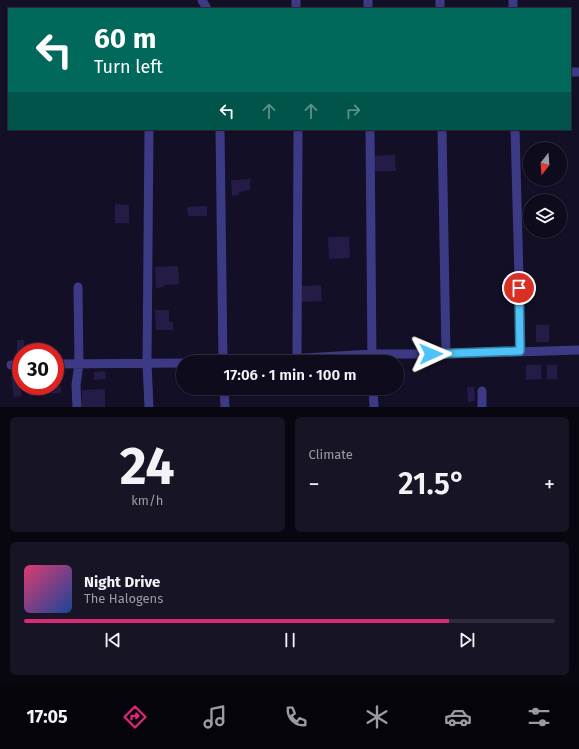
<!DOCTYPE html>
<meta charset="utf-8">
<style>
:root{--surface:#0e0b1c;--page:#171425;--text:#f1f3f6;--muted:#9b9ba3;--line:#2e2b3b;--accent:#db2777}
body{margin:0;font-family:"Fira Sans",sans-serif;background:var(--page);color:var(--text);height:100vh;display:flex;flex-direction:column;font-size:15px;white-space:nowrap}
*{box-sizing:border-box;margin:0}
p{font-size:13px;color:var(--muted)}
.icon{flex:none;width:22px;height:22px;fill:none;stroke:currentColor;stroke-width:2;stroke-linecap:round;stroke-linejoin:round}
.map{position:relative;height:407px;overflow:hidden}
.side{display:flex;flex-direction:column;gap:10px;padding:10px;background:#08060f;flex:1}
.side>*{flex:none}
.guide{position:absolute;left:8px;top:8px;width:563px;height:122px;border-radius:0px;box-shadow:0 1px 3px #0004,0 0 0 1px var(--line);background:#00695c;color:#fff;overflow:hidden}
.needle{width:26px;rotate:197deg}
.fabs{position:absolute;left:523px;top:142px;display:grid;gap:8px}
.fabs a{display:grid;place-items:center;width:44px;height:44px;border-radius:50%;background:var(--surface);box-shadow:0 1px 3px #0004,0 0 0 1px var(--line);font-size:20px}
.speed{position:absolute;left:12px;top:343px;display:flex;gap:8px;font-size:20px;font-weight:700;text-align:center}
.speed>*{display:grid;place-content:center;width:52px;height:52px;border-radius:50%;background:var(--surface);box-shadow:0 1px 3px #0004,0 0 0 1px var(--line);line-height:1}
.speed .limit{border:6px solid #d22;background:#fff;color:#111}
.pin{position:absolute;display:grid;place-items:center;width:34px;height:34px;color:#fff;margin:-17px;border:2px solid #fff;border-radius:50%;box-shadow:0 1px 4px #0007}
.me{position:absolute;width:44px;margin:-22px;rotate:89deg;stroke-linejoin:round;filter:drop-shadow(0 0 3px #0008)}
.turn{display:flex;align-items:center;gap:14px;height:84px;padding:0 20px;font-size:18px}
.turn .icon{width:52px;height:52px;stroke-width:2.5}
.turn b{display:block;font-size:28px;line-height:34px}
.lanes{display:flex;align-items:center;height:38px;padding:0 20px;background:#0003;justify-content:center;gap:20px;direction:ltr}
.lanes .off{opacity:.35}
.big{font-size:30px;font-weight:600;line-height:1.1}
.side .tile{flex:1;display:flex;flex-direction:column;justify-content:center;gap:6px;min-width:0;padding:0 14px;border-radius:6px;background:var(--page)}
.side .dial{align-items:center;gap:0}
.dial b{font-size:52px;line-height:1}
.song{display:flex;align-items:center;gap:12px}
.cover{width:48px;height:48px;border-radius:6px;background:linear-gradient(135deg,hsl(340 70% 55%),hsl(220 70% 35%))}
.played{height:4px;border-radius:2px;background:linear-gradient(90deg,var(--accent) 80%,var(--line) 80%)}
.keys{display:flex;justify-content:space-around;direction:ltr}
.heat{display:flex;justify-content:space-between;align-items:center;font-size:22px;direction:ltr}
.side .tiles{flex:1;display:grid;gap:10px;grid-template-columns:1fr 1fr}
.tile:last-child{grid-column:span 2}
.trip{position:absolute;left:176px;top:355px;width:228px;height:40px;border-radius:20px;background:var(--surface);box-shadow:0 1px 3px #0004,0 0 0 1px var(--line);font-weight:600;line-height:40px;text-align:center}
.menu{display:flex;height:64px;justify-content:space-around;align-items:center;background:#06040b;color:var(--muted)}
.menu .icon{width:28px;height:28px}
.menu .current{color:var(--accent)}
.menu b{font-size:18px;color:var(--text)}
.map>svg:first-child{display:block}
.building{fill:#241b47}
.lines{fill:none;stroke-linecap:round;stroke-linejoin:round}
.minor{stroke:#3d3a85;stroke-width:9}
.route-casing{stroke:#337fa1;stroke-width:10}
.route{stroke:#4fc3f7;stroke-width:7}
</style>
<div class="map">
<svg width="579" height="407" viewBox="0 0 579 407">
<rect width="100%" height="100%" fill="#130f26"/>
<path class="building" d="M395,155L396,171H371L370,156Z
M250,179V190H246V191L239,192V195L232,196L231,180Z
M115,204L129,205V223H115Z
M207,206V216H188L187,207Z
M328,237H349L350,258L329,259Z
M178,266L179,284L164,285V287L156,288L155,267Z
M321,285L322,301L300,302L299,286Z
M155,310H169V322H173V330H156Z
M536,325H549V342H536Z
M17,340H24V350H32V352H21V356H17Z
M526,365H541L542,379L526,380Z
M547,365H557V379H547Z
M105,371L106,379L94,380V372Z
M18,375L22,396L14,397L11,376Z
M29,386H41V395L29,396Z
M43,386H61V393L43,394Z
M467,387H474L475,401L468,402Z
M186,388H208V391L186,392Z
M105,389V407H82V390Z"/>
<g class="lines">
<path class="minor" d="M202,0L207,9
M296,0V9
M368,0V9
M440,0V9
M513,0V9
M570,72H579
M220,129L223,362
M370,129L372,362
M442,129L446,354
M515,129L521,351
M297,358L298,129
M237,362L372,354H446L579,350
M55,364L183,363
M11,365H21
M224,388L225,407
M373,388L374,407
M482,391V407
M77,407L76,385L79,364L78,287
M149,407L147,363L149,129"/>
</g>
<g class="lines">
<g class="route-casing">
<path id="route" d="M431,354L520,351L519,288"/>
</g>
<use href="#route" class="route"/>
</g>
</svg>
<div class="fabs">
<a><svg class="needle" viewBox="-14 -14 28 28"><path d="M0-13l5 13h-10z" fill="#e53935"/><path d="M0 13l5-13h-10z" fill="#9b9ba3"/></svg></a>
<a><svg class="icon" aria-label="layers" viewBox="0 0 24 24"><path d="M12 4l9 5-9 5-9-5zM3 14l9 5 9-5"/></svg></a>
</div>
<div class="speed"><div class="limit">30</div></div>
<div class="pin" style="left:519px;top:288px;background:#d93025"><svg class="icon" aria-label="arrive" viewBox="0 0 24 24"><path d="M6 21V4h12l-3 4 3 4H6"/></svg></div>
<svg class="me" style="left:431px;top:354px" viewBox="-20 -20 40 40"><path d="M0-17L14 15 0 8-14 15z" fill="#4fc3f7" stroke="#fff" stroke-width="4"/></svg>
<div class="trip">17:06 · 1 min · 100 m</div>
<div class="guide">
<div class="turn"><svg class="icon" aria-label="left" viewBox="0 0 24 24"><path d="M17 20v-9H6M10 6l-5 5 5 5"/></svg><div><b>60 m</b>Turn left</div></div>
<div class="lanes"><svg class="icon" aria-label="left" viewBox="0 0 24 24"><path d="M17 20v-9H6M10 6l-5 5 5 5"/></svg><svg class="icon off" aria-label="ahead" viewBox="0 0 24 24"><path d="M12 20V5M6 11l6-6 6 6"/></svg><svg class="icon off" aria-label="ahead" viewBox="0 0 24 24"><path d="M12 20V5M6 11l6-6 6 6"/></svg><svg class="icon off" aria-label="right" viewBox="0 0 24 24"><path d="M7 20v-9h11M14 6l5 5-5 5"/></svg></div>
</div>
</div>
<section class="side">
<div class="tiles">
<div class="tile dial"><b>24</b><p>km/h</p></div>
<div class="tile"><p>Climate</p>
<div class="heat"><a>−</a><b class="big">21.5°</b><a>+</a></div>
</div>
<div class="tile">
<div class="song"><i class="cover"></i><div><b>Night Drive</b><p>The Halogens</p></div></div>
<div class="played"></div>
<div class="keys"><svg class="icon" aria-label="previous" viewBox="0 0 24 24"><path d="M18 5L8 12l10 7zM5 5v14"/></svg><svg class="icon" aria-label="pause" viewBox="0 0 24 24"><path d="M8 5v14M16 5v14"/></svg><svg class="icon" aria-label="next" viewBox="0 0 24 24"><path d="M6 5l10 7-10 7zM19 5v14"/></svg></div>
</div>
</div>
</section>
<nav class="menu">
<b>17:05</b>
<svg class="icon current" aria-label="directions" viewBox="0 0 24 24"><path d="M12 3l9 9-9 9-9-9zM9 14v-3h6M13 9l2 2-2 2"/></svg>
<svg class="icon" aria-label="music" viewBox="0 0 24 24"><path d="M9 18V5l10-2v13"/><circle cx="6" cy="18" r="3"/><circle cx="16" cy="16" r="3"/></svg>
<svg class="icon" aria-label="phone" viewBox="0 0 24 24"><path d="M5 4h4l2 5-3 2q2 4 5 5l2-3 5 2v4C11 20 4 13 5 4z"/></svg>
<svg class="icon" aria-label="climate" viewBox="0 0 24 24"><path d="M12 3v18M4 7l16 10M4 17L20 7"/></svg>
<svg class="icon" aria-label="car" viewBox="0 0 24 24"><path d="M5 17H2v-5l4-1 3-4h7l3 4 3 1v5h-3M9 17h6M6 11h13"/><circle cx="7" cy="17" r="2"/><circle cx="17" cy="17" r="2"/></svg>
<svg class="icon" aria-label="filters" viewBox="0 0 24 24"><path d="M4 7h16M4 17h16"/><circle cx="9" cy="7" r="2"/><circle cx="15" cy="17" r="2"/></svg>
</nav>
